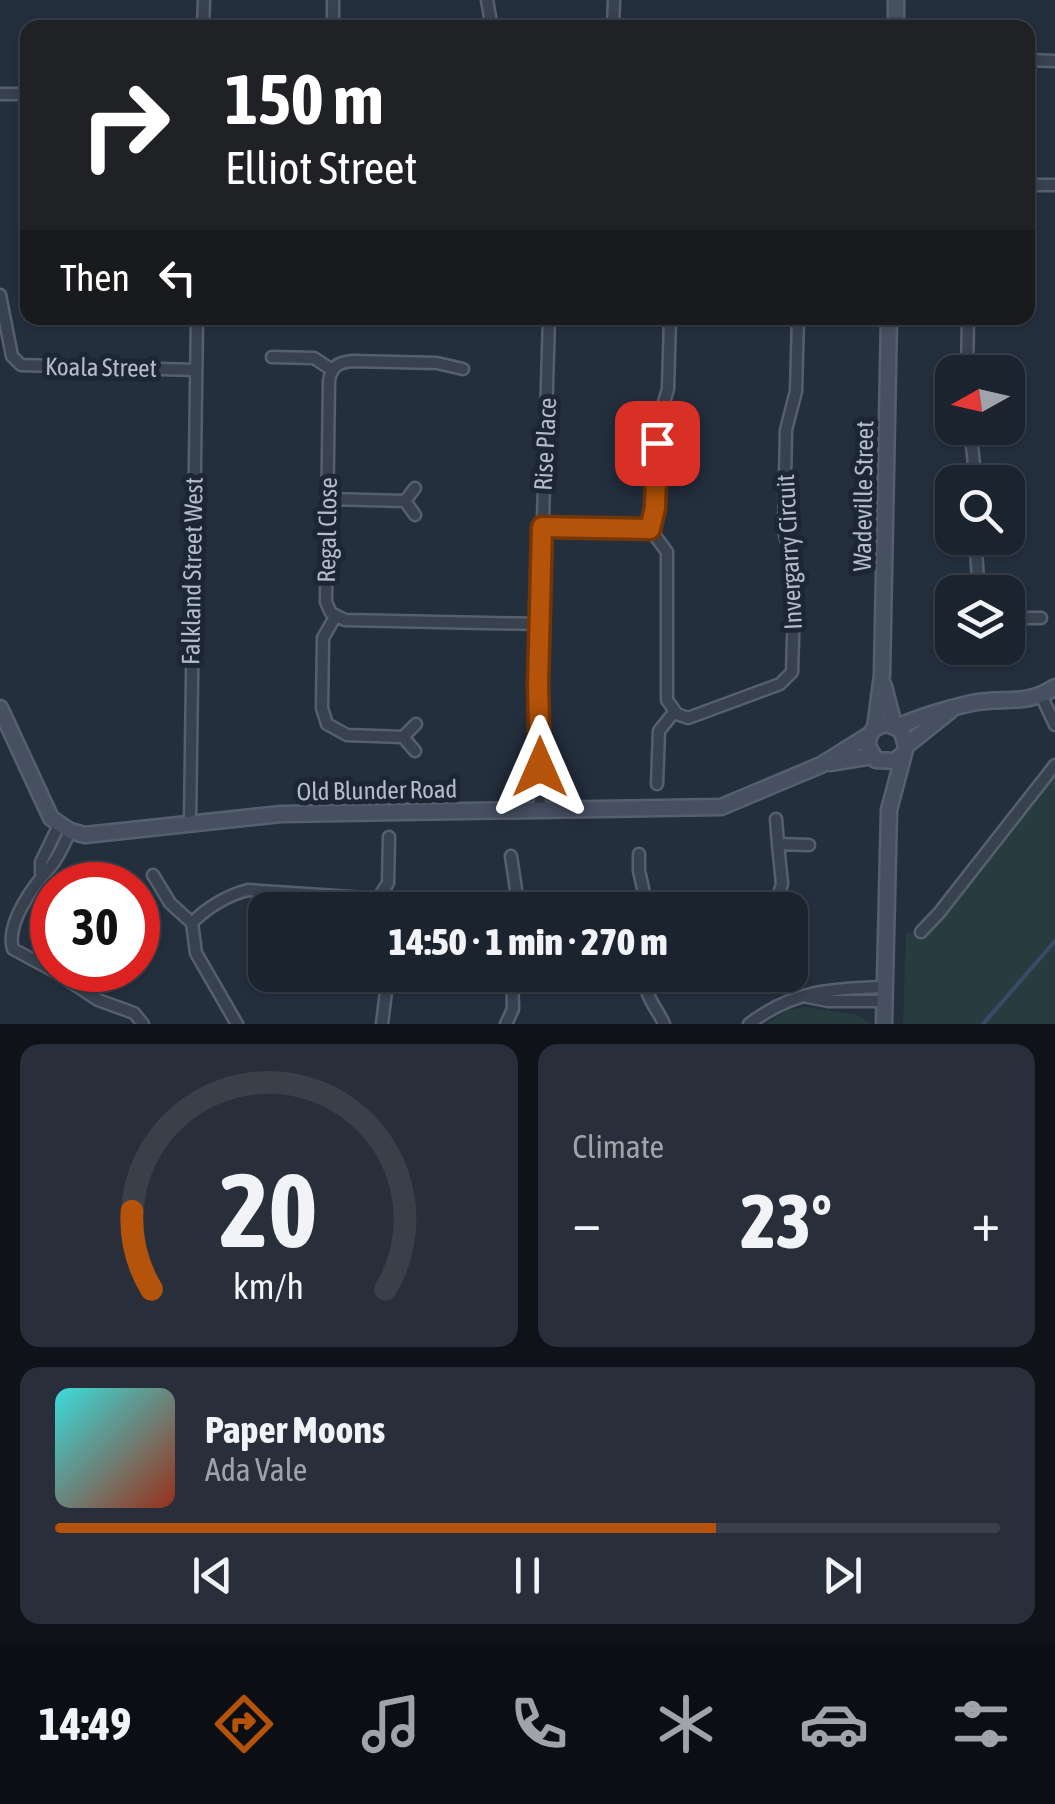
<!DOCTYPE html>
<meta charset="utf-8">
<style>
:root{--surface:#1b232e;--page:#282f3a;--text:#f1f3f6;--muted:#a0a4aa;--line:#39404a;--accent:#b45309}
body{margin:0;font-family:"Asap Condensed",sans-serif;background:var(--page);color:var(--text);height:100vh;display:flex;flex-direction:column;font-size:38px;white-space:nowrap}
*{box-sizing:border-box;margin:0}
p{font-size:32px;color:var(--muted)}
.icon{flex:none;width:55px;height:55px;fill:none;stroke:currentColor;stroke-width:2;stroke-linecap:round;stroke-linejoin:round}
.map{position:relative;height:1024px;overflow:hidden}
.panel{display:flex;flex-direction:column;gap:20px;padding:20px;background:#0f1319;flex:1}
.panel>*{flex:none}
.hud{position:absolute;left:20px;top:20px;width:1015px;height:305px;border-radius:20px;box-shadow:0 2px 8px #0004,0 0 0 2px var(--line);background:#202124;color:#fff;overflow:hidden}
.needle{width:65px;rotate:262deg}
.buttons{position:absolute;left:935px;top:355px;display:grid;gap:20px}
.buttons a{display:grid;place-items:center;width:90px;height:90px;border-radius:20px;background:var(--surface);box-shadow:0 2px 8px #0004,0 0 0 2px var(--line);font-size:50px}
.speed{position:absolute;left:30px;top:862px;display:flex;gap:20px;font-size:50px;font-weight:700;text-align:center}
.speed>*{display:grid;place-content:center;width:130px;height:130px;border-radius:50%;background:var(--surface);box-shadow:0 2px 8px #0004,0 0 0 2px var(--line);line-height:1}
.speed .limit{border:15px solid #d22;background:#fff;color:#111}
.pin{position:absolute;display:grid;place-items:center;width:85px;height:85px;color:#fff;margin:-42px;border-radius:20px;box-shadow:0 5px 15px #0006}
.me{position:absolute;width:110px;margin:-55px;rotate:0deg;stroke-linejoin:round;filter:drop-shadow(0 0 8px #0008)}
.turn{display:flex;align-items:center;gap:35px;height:210px;padding:0 40px;font-size:45px}
.turn .icon{width:130px;height:130px;stroke-width:2.5}
.turn b{display:block;font-size:70px;line-height:85px}
.then{display:flex;align-items:center;height:95px;padding:0 40px;background:#0003;gap:20px;font-size:38px}
.big{font-size:75px;font-weight:800;line-height:1.1}
.panel .card{flex:1;display:flex;flex-direction:column;justify-content:center;gap:15px;min-width:0;padding:0 35px;border-radius:20px;background:var(--page)}
.panel .dial{align-items:center;gap:0}
.dial svg{height:260px;overflow:visible;fill:none;stroke:var(--line);stroke-width:7;stroke-linecap:round;text-anchor:middle}
.dial text{fill:var(--text);stroke:none}
.song{display:flex;align-items:center;gap:30px}
.cover{width:120px;height:120px;border-radius:15px;background:linear-gradient(135deg,hsl(180 70% 55%),hsl(10 70% 35%))}
.played{height:10px;border-radius:5px;background:linear-gradient(90deg,var(--accent) 70%,var(--line) 70%)}
.keys{display:flex;justify-content:space-around;direction:ltr}
.heat{display:flex;justify-content:space-between;align-items:center;font-size:55px;direction:ltr}
.panel .tiles{flex:1;display:grid;gap:20px;grid-template-columns:1fr 1fr}
.card:last-child{grid-column:span 2}
.trip{position:absolute;left:248px;top:892px;width:560px;height:100px;border-radius:20px;background:var(--surface);box-shadow:0 2px 8px #0004,0 0 0 2px var(--line);font-weight:800;line-height:100px;text-align:center}
.dock{display:flex;height:160px;justify-content:space-around;align-items:center;background:#0b0e12;color:var(--muted)}
.dock .icon{width:70px;height:70px}
.dock .selected{color:var(--accent)}
.dock b{font-size:45px;color:var(--text)}
.map>svg:first-child{display:block}
.green{fill:#263c3f}
.lines{fill:none;stroke-linecap:round;stroke-linejoin:round}
.stream{stroke:#394c67;stroke-width:4}
.street-casing{stroke:#565f6c;stroke-width:15}
.secondary-casing{stroke:#565f6c;stroke-width:19}
.street{stroke:#38414e;stroke-width:10}
.secondary{stroke:#465061;stroke-width:14}
.route-casing{stroke:#753606;stroke-width:25}
.route{stroke:#b45309;stroke-width:18}
.labels{text-anchor:middle;dominant-baseline:central;stroke-width:10;stroke-linejoin:round;paint-order:stroke}
.street-label{font-size:25px;fill:#b4bcc9;stroke:#1d2633}
</style>
<div class="map">
<svg width="1055" height="1024" viewBox="0 0 1055 1024">
<rect width="100%" height="100%" fill="#242f3e"/>
<path class="green" d="M1055,765V1024H903L906,933L921,932Z
M805,1007L858,1015L872,1024H766L788,1010Z"/>
<g class="lines">
<path class="stream" d="M983,1024L1055,941"/>
<g class="street-casing">
<path id="street" d="M487,0L492,28
M203,28L204,0
M333,28V0
M613,28L614,0
M1028,60L1055,61
M0,94H28
M1028,185H1055
M0,295L12,356L21,365L196,370
M670,318L668,389L657,426L655,509L650,529L667,552V700L677,714L688,718L780,684L792,672L795,573L784,531L786,430L796,391L798,318
M272,357L314,358L332,370
M463,369L437,363L353,361C338,362 331,367 329,381L326,602L331,613L345,620L540,624
M967,372L968,318
M970,428L976,482
M327,499L405,501
M415,515L405,501L415,488
M542,527L650,529
M975,538L979,592
M335,617L323,638L322,708L327,724L347,735L403,737
M1008,618H1041
M1041,695L1055,725
M415,751L403,737L416,724
M657,784L659,731L675,711
M540,811L538,685L549,318
M776,819L778,844L809,845
M190,824L197,318
M70,831C65,842 59,857 51,866C35,884 5,923 13,949L54,971L98,1000L134,1013L143,1024
M639,854V871L648,910
M511,856L519,910
M41,873V862L59,825
M153,875L170,903L192,923
M377,900L388,883L389,837
M774,910L782,884L778,844
M921,932L939,913L1055,765
M648,975C641,994 657,1007 664,1024
M808,997L828,1001H884
M237,1024L196,953L192,923C206,908 228,895 248,890L366,898L377,900L383,910
M382,1024L388,975
M506,1024L513,1009L512,975
M749,1024C794,990 831,989 884,987"/>
</g>
<g class="secondary-casing">
<path id="secondary" d="M896,28V0
M884,686L894,725
M0,708L51,818L70,831L85,835L281,814L721,807L821,765L869,735
M897,727C921,716 946,709 972,703C1004,696 1025,707 1055,687
M875,728L882,675L889,318
M906,746L951,710
M829,763L873,756
M884,1024L889,810L906,746L901,730L887,724C874,726 868,733 868,746L876,760L895,761L904,753"/>
</g>
<use href="#street" class="street"/>
<use href="#secondary" class="secondary"/>
</g>
<g class="lines">
<g class="route-casing">
<path id="route" d="M540,767L538,685L542,527L650,529L655,508L657,443"/>
</g>
<use href="#route" class="route"/>
</g>
<g class="labels">
<g class="street-label">
<text transform="translate(101 367) rotate(1)">Koala Street</text>
<text transform="translate(545 444) rotate(-87)">Rise Place</text>
<text transform="translate(863 496) rotate(-89)">Wadeville Street</text>
<text transform="translate(327 530) rotate(-89)">Regal Close</text>
<text transform="translate(789 552) rotate(-93)">Invergarry Circuit</text>
<text transform="translate(192 571) rotate(-89)">Falkland Street West</text>
<text transform="translate(377 790) rotate(-1)">Old Blunder Road</text>
</g>
</g>
</svg>
<div class="buttons">
<a><svg class="needle" viewBox="-14 -14 28 28"><path d="M0-13l5 13h-10z" fill="#e53935"/><path d="M0 13l5-13h-10z" fill="#a0a4aa"/></svg></a>
<a><svg class="icon" aria-label="search" viewBox="0 0 24 24"><circle cx="10" cy="10" r="6"/><path d="M15 15l6 6"/></svg></a>
<a><svg class="icon" aria-label="layers" viewBox="0 0 24 24"><path d="M12 4l9 5-9 5-9-5zM3 14l9 5 9-5"/></svg></a>
</div>
<div class="speed"><div class="limit">30</div></div>
<div class="pin" style="left:657px;top:443px;background:#d93025"><svg class="icon" aria-label="arrive" viewBox="0 0 24 24"><path d="M6 21V4h12l-3 4 3 4H6"/></svg></div>
<svg class="me" style="left:540px;top:767px" viewBox="-20 -20 40 40"><path d="M0-17L14 15 0 8-14 15z" fill="#b45309" stroke="#fff" stroke-width="4"/></svg>
<div class="trip">14:50 · 1 min · 270 m</div>
<div class="hud">
<div class="turn"><svg class="icon" aria-label="right" viewBox="0 0 24 24"><path d="M7 20v-9h11M14 6l5 5-5 5"/></svg><div><b>150 m</b>Elliot Street</div></div>
<div class="then">Then<svg class="icon" aria-label="left" viewBox="0 0 24 24"><path d="M17 20v-9H6M10 6l-5 5 5 5"/></svg></div>
</div>
</div>
<section class="panel">
<div class="tiles">
<div class="card dial"><svg viewBox="0 0 100 80">
<path d="M14 69A42 42 0 1 1 86 69"/>
<path d="M14 69A42 42 0 0 1 8 45" stroke="#b45309"/>
<text x="50" y="56" font-size="32" font-weight="700">20</text>
<text x="50" y="72" font-size="11">km/h</text>
</svg></div>
<div class="card"><p>Climate</p>
<div class="heat"><a>−</a><b class="big">23°</b><a>+</a></div>
</div>
<div class="card">
<div class="song"><i class="cover"></i><div><b>Paper Moons</b><p>Ada Vale</p></div></div>
<div class="played"></div>
<div class="keys"><svg class="icon" aria-label="previous" viewBox="0 0 24 24"><path d="M18 5L8 12l10 7zM5 5v14"/></svg><svg class="icon" aria-label="pause" viewBox="0 0 24 24"><path d="M8 5v14M16 5v14"/></svg><svg class="icon" aria-label="next" viewBox="0 0 24 24"><path d="M6 5l10 7-10 7zM19 5v14"/></svg></div>
</div>
</div>
</section>
<nav class="dock">
<b>14:49</b>
<svg class="icon selected" aria-label="directions" viewBox="0 0 24 24"><path d="M12 3l9 9-9 9-9-9zM9 14v-3h6M13 9l2 2-2 2"/></svg>
<svg class="icon" aria-label="music" viewBox="0 0 24 24"><path d="M9 18V5l10-2v13"/><circle cx="6" cy="18" r="3"/><circle cx="16" cy="16" r="3"/></svg>
<svg class="icon" aria-label="phone" viewBox="0 0 24 24"><path d="M5 4h4l2 5-3 2q2 4 5 5l2-3 5 2v4C11 20 4 13 5 4z"/></svg>
<svg class="icon" aria-label="climate" viewBox="0 0 24 24"><path d="M12 3v18M4 7l16 10M4 17L20 7"/></svg>
<svg class="icon" aria-label="car" viewBox="0 0 24 24"><path d="M5 17H2v-5l4-1 3-4h7l3 4 3 1v5h-3M9 17h6M6 11h13"/><circle cx="7" cy="17" r="2"/><circle cx="17" cy="17" r="2"/></svg>
<svg class="icon" aria-label="filters" viewBox="0 0 24 24"><path d="M4 7h16M4 17h16"/><circle cx="9" cy="7" r="2"/><circle cx="15" cy="17" r="2"/></svg>
</nav>
